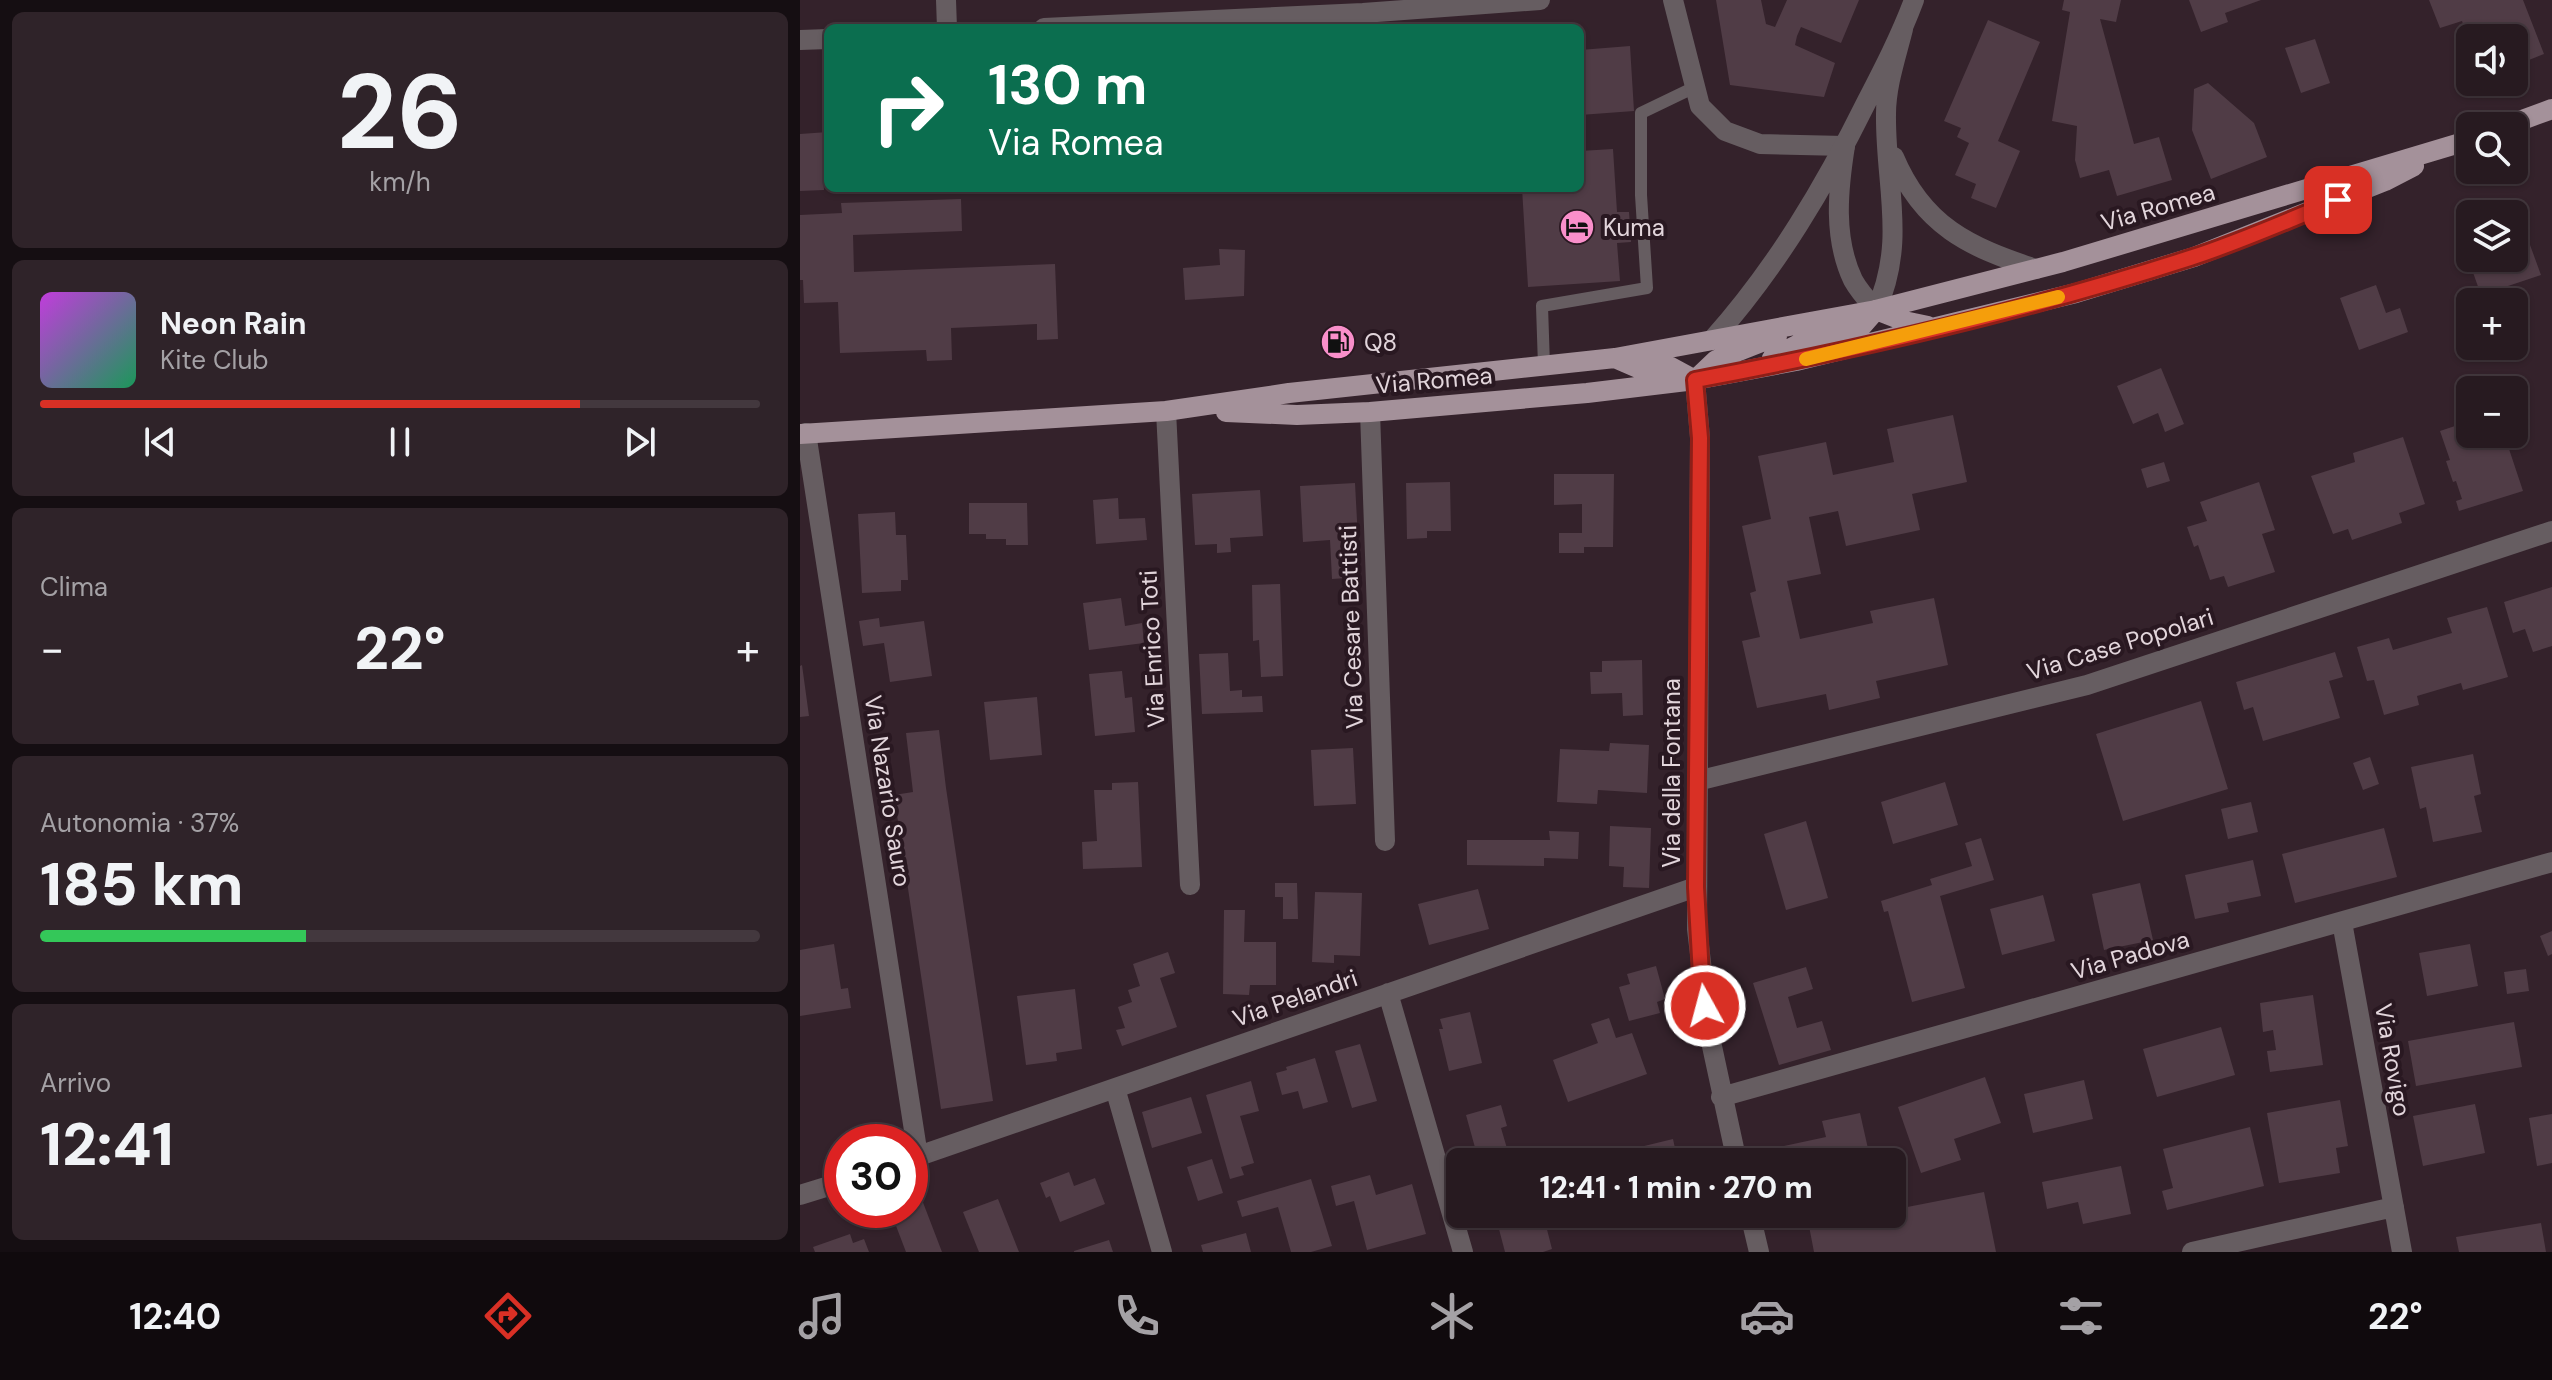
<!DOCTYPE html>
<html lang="it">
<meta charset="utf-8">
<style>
:root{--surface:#271a20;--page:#2f2329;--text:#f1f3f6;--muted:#a4a1a5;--line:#43383e;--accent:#d93025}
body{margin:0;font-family:"DM Sans",sans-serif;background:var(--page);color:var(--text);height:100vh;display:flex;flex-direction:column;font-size:30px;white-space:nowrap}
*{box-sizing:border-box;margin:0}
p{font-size:26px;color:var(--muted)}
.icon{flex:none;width:44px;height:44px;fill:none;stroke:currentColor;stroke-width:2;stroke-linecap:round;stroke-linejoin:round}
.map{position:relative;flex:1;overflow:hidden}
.drawer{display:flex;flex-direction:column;gap:12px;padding:12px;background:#150e12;width:800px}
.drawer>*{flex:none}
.guide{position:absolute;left:24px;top:24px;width:760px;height:168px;border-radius:12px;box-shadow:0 2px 6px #0004,0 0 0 2px var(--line);background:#0b6e4f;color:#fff;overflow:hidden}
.controls{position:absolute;left:1656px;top:24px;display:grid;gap:16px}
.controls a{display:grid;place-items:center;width:72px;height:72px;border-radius:12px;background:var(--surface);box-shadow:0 2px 6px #0004,0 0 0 2px var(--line);font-size:40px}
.speed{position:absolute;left:24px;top:1124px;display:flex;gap:16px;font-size:40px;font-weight:700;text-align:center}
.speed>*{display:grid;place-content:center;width:104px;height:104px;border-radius:50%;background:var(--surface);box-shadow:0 2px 6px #0004,0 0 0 2px var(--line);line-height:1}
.speed .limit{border:12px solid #d22;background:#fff;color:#111}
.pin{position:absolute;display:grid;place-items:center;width:68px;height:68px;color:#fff;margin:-34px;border-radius:16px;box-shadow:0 4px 12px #0006}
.me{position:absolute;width:88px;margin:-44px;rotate:353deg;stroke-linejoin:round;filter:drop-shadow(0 0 6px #0008)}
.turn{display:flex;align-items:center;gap:28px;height:168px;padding:0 32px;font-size:36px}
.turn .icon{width:104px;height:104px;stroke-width:2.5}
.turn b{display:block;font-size:56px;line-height:68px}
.big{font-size:60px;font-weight:800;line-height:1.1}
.drawer .widget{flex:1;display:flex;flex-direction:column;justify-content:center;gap:12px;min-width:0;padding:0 28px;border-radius:12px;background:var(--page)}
.drawer .dial{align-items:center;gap:0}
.dial b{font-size:104px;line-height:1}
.song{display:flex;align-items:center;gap:24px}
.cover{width:96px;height:96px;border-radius:12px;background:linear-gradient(135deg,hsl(290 70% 55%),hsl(150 70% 35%))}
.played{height:8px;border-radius:4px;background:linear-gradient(90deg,var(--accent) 75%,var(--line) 75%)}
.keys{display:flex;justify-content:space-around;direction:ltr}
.heat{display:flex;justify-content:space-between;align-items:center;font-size:44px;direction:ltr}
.charge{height:12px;border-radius:6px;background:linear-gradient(90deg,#34c759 37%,var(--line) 0)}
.trip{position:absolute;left:646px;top:1148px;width:460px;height:80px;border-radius:12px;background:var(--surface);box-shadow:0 2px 6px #0004,0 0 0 2px var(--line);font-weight:800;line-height:80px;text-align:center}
.dock{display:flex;height:128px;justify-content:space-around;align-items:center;background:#100a0d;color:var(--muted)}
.dock .icon{width:56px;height:56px}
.dock .active{color:var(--accent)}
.dock b{font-size:36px;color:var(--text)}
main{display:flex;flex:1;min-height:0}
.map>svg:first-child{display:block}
.building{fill:#503c46}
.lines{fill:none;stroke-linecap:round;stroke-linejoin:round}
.service{stroke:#665d61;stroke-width:12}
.minor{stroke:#665d61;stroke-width:20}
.tertiary{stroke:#665d61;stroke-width:20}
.primary{stroke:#a4919a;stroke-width:20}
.route-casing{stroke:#8d1f18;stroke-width:20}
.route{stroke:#d93025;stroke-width:14}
.slow{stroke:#f59e0b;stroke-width:14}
.labels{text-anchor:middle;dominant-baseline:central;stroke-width:8;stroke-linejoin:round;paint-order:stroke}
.street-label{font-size:24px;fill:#e2d5db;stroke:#291821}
.poi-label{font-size:24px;fill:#e2d5db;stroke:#291821;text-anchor:start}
</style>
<main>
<section class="drawer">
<div class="widget dial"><b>26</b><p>km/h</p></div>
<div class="widget">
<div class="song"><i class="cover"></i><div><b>Neon Rain</b><p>Kite Club</p></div></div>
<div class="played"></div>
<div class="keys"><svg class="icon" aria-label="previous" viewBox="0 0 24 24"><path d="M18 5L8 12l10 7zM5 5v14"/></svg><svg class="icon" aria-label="pause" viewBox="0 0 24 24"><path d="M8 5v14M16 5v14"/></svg><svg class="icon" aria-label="next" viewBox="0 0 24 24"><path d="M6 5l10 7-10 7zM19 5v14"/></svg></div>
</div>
<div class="widget"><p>Clima</p>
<div class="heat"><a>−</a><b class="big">22°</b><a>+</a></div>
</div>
<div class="widget"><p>Autonomia · 37%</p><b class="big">185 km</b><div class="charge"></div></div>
<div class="widget"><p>Arrivo</p><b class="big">12:41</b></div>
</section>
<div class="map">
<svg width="1752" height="1252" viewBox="0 0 1752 1252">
<rect width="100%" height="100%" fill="#34222b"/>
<path class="building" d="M916,0H961L966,24L975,27L987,0H1059L1041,43L1001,27L997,36L995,45L1035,63L1024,97L930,85Z
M1264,0H1321L1316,22L1300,19L1334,144L1359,137L1372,180L1317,196L1309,170L1280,178L1275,160L1277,126L1252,121L1270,12L1262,10Z
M1389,0H1461L1425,13L1428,22L1401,32Z
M1629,0H1723L1744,54L1714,66V38H1668L1662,21L1640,28Z
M1188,20L1240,42L1198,141L1220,151L1196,208L1171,198L1176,184L1155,175L1169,143L1157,137L1161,128L1144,121Z
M1515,39L1530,83L1501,93L1485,48Z
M830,46L834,111L780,115V50Z
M1408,83L1454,123L1467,157L1411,179L1392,130L1394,89Z
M28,132V160H22L24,190L0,191V134Z
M813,149L817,212H829L831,242L817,243L820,281L728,287L722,188H780V151Z
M161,199L162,231L53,235L54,272L255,264L258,339L237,340V324L151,328L152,360L127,361L126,350L40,353L38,302L4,303L3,280H0V215L42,213L41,203Z
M1726,234L1741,275L1681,295L1670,264L1686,258H1714V238Z
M419,249L445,250L444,296L385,300L383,268L420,265Z
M1576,285L1586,313L1600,308L1608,332L1559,350L1540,298Z
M1361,368L1384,424L1365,432L1358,413L1333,424L1317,386Z
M1153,415L1167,482L1112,494L1120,530L1046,546L1038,511L1009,517L1021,574L987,581L1000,639L1073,623L1070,611L1134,598L1148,665L1076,681L1080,698L1029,710L1026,694L957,708L942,641L960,637L950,593L956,591L942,526L971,519L958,456L1026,442L1033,475L1094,462L1087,429Z
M1670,421V434H1704L1723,491L1659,511L1656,501L1662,499L1656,481L1653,482L1646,461L1650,460L1640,431Z
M1603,437L1625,504L1599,513L1602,523L1552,540L1548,529L1533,534L1511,476L1555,462L1553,453Z
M1364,462L1370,481L1347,488L1341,469Z
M754,474H814L813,547H784V553H759V533H782V504L754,505Z
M650,482L651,531H627V538L607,539L606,483Z
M1459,482L1475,530L1462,534L1475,572L1428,587L1424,576L1410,580L1398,545L1394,547L1387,527L1407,521L1400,502Z
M555,483L560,577L532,579L530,540L503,542L500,486Z
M460,490L463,536L430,538L431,552L417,553V544L395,545L392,494Z
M318,498L319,519L345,518L347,540L296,544L293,500Z
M169,503H227L228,545H206V539H186V534H169Z
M95,512L96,535H106L108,580H101V591L62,593L58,514Z
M480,584L483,676L461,677L459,640L453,641L452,585Z
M1752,587V646L1733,652L1725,629L1713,633L1704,602Z
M321,598L325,626L342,623L344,643L289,650L283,603Z
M1687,607L1708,677L1663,690L1661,683L1617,696L1619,705L1584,715L1574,680L1567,681L1557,647L1589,638L1593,650L1652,633L1647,618Z
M79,618L80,627L124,621L132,676L90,682L84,643L63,646L59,621Z
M1535,652L1543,677L1529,681L1540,718L1463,741L1453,707L1444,710L1436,682Z
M428,653L430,691L442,690V697L462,696L463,712L402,714L399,654Z
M842,660L843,715L823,716L822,693L791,694L790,672H802V661Z
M2,665L9,716L0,717V666Z
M322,671L325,698L332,697L335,732L295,736L289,674Z
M237,697L242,755L190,760L184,702Z
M1401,701L1428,789L1323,821L1296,734Z
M139,730L146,788L193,1101L141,1109L94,795L113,792L106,733Z
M810,743L849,745L847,793L798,790L797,804L757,802L760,749L809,751Z
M553,748L556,804L514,806L511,750Z
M1673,754L1681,794L1674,796L1682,832L1633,842L1626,807L1620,809L1611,767Z
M1570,757L1579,784L1563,790L1553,763Z
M338,782L342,867L283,869L282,842L297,841L294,790H312V783Z
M1145,782L1158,825L1093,844L1081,802Z
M1451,802L1458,832L1428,839L1421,809Z
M1006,821L1028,898L986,910L964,834Z
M810,826L851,828L849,888L823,887L824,867L809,866Z
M1584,828L1597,877L1495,903L1482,854Z
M749,831L779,832L778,859L744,858V866L667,865V840H750Z
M1181,838L1194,880L1140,896L1165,988L1112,1002L1088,911L1084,912L1081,901L1132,885L1130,879L1172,866L1165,843Z
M1453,860L1461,896L1427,903L1429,912L1395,919L1385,875Z
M475,883H497L498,919H483V897H475Z
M1340,883L1353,940L1304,950L1292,894Z
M678,889L689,929L629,945L618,904Z
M515,892L562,893L560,956L534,955V963L512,962Z
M1243,895L1255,941L1202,955L1190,909Z
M424,910H445L444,942H476V985H450L449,995L423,994Z
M1752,931V954L1748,956L1740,936Z
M34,944L41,989L48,988L51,1008L0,1016V950Z
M1670,944L1678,986L1627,996L1619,953Z
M368,952L375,973L360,978L377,1027L322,1046L316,1030L325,1028L318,1007L332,1002L328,990L340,986L333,964Z
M856,966L865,999L857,1002L860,1013L829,1021L819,987L830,984L827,974Z
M1006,967L1013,989L988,997L997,1028L1022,1021L1031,1050L979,1065L953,983Z
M1726,969L1729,991L1707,994L1704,972Z
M275,989L282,1049L256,1053L257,1061L226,1065L217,996Z
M1513,995L1523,1065L1470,1072L1467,1051L1476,1050L1473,1030L1463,1032L1460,1003Z
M670,1012L682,1063L649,1071L639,1029H643L640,1019Z
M809,1018L816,1038L832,1033L847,1074L768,1102L753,1060L798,1043L791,1024Z
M1714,1022L1722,1067L1616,1086L1608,1041Z
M1421,1027L1435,1075L1357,1097L1343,1049Z
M560,1044L577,1101L552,1108L535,1051Z
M515,1058L528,1102L503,1109L498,1091L482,1095L476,1073L487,1070L486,1067Z
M1185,1077L1201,1123L1154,1139L1161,1160L1121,1173L1098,1107Z
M1284,1080L1293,1119L1233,1133L1224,1094Z
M451,1081L459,1111L440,1116L454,1163L441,1167L444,1175L430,1179L406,1095Z
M391,1097L402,1133L352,1148L342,1112Z
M1540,1100L1548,1146L1536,1148L1540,1173L1479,1183L1467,1113Z
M1675,1104L1685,1153L1623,1166L1613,1116Z
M701,1105L707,1126L701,1128L711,1162H679L666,1115Z
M1060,1113L1071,1162H988L984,1146L1026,1137L1022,1121Z
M1752,1114V1163L1737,1166L1729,1118Z
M1450,1127L1464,1186L1367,1210L1362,1191L1373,1188L1363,1149Z
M873,1139L878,1162H796L795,1158Z
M412,1159L423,1193L398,1201L387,1167Z
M1321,1166L1331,1214L1283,1224L1278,1202L1247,1209L1242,1182Z
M269,1172L274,1186L295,1178L305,1204L260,1222L250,1196L246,1198L240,1183Z
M570,1175L576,1195L612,1184L626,1234L567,1250L554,1201L536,1206L531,1186Z
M511,1179L532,1246L511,1252H491L478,1207L442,1217L437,1201Z
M119,1192L142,1252H106L90,1210H110V1195Z
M1184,1192L1196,1252H1014L1009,1226L1071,1214H1092V1210Z
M198,1199L219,1252H179L163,1212Z
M695,1214H743L752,1249L743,1252H705Z
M1741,1223L1746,1252H1659L1656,1237Z
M446,1233L451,1252H403L401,1245Z
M50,1234L53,1243L64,1239L69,1252H15L13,1247Z
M309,1240L313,1252H274V1251Z"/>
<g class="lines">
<path class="service" d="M744,366L742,306L847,288L841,195V113L895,87"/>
<path class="minor" d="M146,0L147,28
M873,0L900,106L925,131L960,144L1045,146
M244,28L563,13L740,0
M0,40L28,39
M895,380L900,438L897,929L910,1037L937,1162
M366,411L390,885
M570,412L585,841
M6,433L118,1156
M897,781L1287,685L1752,531
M1542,922L1602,1252
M588,993L663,1252
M315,1088L362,1252
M921,1097L1752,862
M110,1159L896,887
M0,1195L42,1182
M950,1214L959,1252
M1392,1252L1594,1207"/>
<path class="tertiary" d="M1045,146C1038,190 1033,238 1053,280C1059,291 1068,301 1076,310C1107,241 1085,185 1086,114C1086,86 1096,57 1103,29
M1094,157C1123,226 1169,247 1236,269
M913,339C977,267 1025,186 1067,101C1084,68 1101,35 1114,0"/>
<path class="primary" d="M1706,126L1752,109
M815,358L838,368L871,367L895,380
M972,358L999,344L1062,326L1076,310L1104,321L1128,326
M895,380L916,360L977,336
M426,412L497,415L570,412L787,393L895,380L996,361L1276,293L1394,257L1585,181L1614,166
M0,434L366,411L489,393L815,358L1076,310L1263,262L1670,140"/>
</g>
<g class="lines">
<g class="route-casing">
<path id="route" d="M905,1006L901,975L896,887L900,438L895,380C1062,349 1229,310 1390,258C1440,242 1489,220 1538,200"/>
</g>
<use href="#route" class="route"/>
<path class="slow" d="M1006,359L1258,297"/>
</g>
<defs>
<g id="hotel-disc" transform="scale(1.8)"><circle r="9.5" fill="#f98fca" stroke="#291821"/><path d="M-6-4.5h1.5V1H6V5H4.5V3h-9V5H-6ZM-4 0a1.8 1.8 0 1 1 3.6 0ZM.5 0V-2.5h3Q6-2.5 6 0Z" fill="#111"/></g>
<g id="fuel-disc" transform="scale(1.8)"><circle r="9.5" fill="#f98fca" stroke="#291821"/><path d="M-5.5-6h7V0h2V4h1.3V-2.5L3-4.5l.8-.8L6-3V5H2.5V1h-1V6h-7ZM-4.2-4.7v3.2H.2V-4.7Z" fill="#111"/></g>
</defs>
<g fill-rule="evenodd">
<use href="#hotel-disc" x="777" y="227"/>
<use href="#fuel-disc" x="538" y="342"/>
</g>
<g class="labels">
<g class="street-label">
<text transform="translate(1358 207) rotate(-16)">Via Romea</text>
<text transform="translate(634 380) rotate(-5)">Via Romea</text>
<text transform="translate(551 627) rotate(-92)">Via Cesare Battisti</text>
<text transform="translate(1320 644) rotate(-17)">Via Case Popolari</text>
<text transform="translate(352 649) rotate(-93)">Via Enrico Toti</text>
<text transform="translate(871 773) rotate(-90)">Via della Fontana</text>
<text transform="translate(88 791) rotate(81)">Via Nazario Sauro</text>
<text transform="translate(1330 955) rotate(-16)">Via Padova</text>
<text transform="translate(495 998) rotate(-19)">Via Pelandri</text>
<text transform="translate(1593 1060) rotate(80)">Via Rovigo</text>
</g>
<g class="poi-label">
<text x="803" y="227">Kuma</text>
<text x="564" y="342">Q8</text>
</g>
</g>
</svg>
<div class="controls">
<a><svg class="icon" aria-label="sound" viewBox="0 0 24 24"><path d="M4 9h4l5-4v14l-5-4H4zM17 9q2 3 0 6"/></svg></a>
<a><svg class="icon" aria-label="search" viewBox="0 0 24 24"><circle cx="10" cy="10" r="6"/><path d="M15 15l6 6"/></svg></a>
<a><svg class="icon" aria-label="layers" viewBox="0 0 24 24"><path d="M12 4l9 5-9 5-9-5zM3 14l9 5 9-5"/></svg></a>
<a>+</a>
<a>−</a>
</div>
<div class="speed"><div class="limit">30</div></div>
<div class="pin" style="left:1538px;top:200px;background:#d93025"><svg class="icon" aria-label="arrive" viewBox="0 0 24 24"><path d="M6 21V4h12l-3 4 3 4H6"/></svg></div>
<svg class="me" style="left:905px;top:1006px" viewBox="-20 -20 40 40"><circle r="17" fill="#d93025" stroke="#fff" stroke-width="3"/><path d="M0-11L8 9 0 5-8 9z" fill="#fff"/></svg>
<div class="trip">12:41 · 1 min · 270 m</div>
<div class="guide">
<div class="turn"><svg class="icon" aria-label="right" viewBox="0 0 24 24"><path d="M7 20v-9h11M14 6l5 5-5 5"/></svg><div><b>130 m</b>Via Romea</div></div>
</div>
</div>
</main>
<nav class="dock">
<b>12:40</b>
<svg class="icon active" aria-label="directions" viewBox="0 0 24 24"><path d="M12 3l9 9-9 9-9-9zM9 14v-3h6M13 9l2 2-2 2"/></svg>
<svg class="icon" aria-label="music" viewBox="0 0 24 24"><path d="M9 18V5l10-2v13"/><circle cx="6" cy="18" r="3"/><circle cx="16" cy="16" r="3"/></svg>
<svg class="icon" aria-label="phone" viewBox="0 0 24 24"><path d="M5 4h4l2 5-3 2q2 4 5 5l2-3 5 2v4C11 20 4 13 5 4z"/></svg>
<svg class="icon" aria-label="climate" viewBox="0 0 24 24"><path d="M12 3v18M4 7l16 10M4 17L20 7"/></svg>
<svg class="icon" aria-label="car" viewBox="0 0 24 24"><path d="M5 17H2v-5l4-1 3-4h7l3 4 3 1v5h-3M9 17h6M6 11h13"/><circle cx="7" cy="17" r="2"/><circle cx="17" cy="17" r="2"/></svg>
<svg class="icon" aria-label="filters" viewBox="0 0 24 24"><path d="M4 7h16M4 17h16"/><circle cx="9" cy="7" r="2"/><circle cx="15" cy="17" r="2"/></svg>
<b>22°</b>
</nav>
